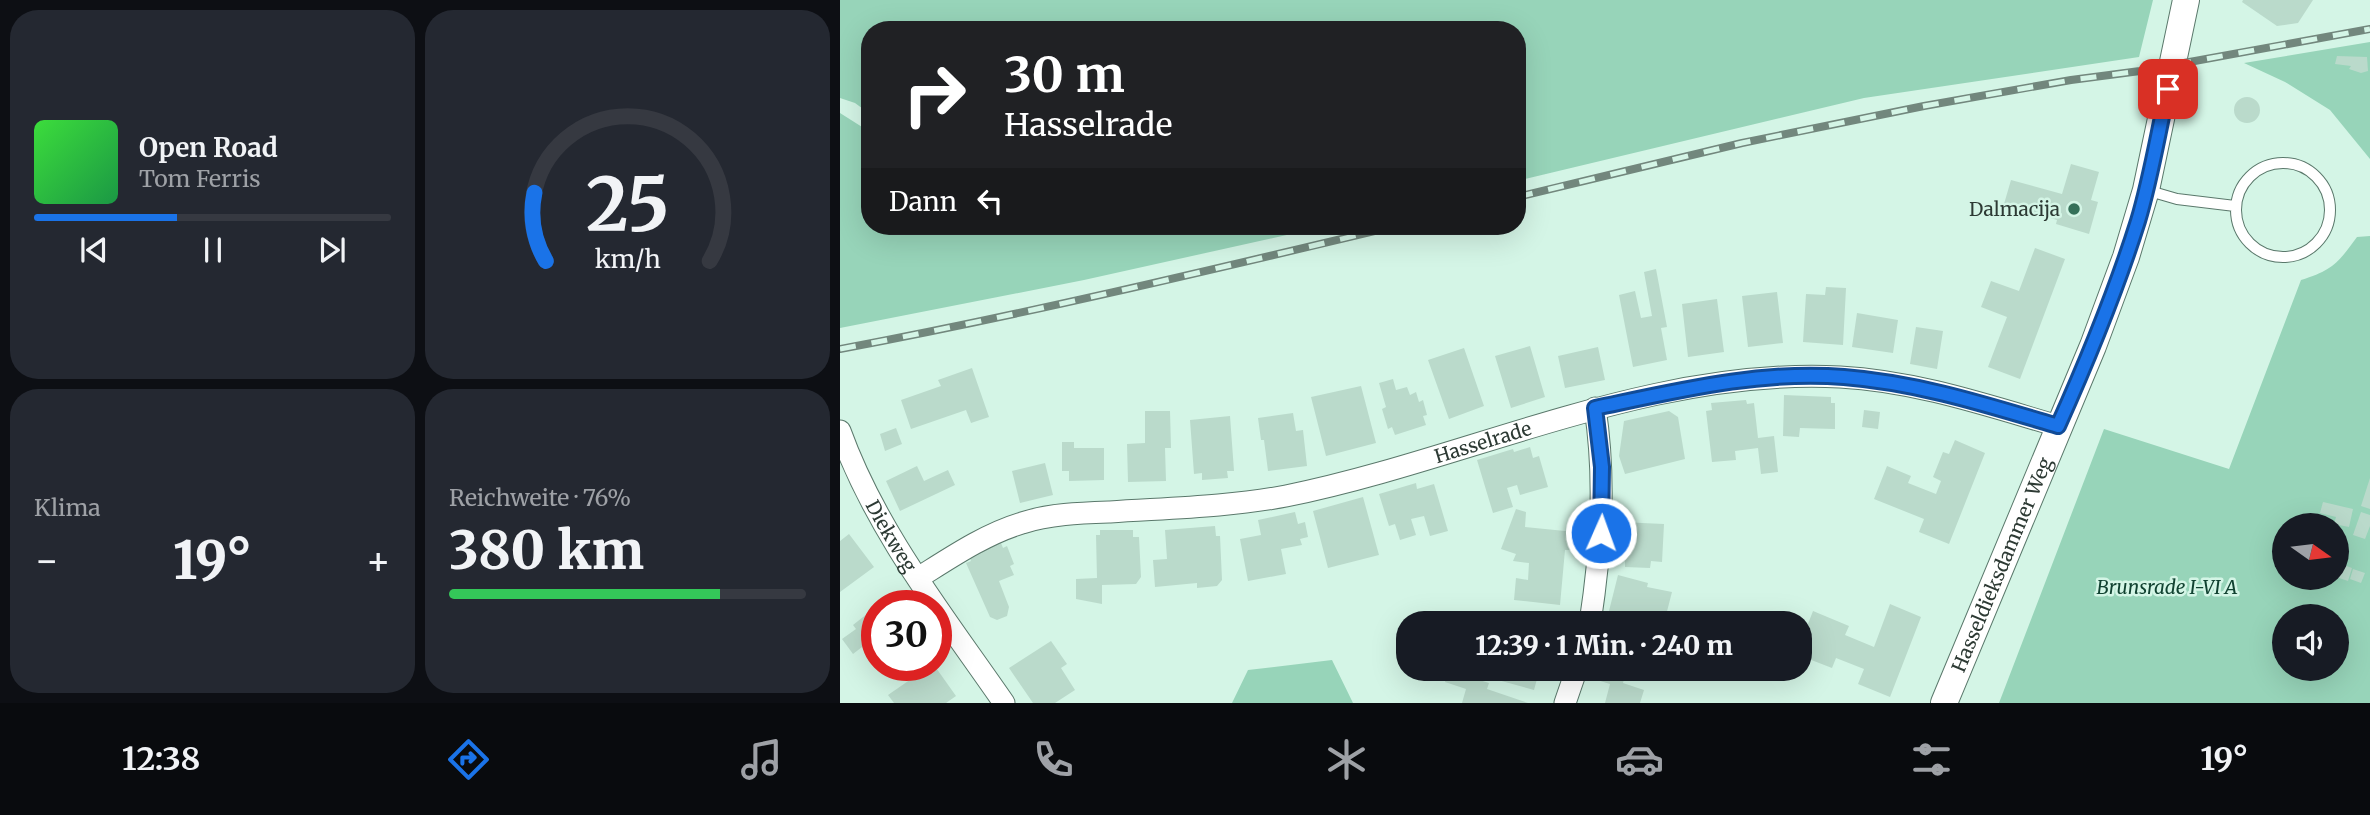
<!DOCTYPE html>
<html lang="de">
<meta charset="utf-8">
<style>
:root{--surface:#171b24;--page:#242831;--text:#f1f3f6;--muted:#9ea1a6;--line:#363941;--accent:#1a73e8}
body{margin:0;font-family:Merriweather,serif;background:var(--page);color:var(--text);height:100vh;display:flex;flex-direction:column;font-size:26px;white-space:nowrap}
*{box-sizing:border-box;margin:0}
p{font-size:23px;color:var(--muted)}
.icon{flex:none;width:38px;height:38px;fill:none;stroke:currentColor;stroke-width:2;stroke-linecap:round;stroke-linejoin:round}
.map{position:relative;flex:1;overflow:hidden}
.panel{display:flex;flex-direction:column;gap:10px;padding:10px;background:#0d0f14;width:840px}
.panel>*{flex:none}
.top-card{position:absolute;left:21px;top:21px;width:665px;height:214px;border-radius:28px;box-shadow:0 7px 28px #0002;background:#202124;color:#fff;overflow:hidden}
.needle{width:46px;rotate:104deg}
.tools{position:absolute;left:1432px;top:513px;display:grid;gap:14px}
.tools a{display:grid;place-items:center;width:77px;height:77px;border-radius:50%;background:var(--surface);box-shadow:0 7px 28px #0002;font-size:35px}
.speed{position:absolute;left:21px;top:590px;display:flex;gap:14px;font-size:35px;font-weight:700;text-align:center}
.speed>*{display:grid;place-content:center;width:91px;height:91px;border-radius:50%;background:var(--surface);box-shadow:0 7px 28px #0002;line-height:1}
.speed .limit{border:10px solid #d22;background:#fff;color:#111}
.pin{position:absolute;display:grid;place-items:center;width:60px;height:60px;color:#fff;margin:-30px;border-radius:14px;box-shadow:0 4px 10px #0006}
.me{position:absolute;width:77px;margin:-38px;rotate:2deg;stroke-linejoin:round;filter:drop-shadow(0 0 5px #0008)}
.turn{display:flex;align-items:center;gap:24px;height:147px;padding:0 28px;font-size:32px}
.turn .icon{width:91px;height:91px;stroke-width:2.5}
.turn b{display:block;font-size:49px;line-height:60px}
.then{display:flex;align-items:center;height:66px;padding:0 28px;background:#0003;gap:14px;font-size:26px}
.big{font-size:52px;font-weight:800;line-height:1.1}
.panel .widget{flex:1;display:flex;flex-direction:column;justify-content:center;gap:10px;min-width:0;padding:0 24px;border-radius:28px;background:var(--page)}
.panel .dial{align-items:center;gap:0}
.dial svg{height:182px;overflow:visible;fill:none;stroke:var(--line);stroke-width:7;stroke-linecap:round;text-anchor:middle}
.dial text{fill:var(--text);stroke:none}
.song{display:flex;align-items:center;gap:21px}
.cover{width:84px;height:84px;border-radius:10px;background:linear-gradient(135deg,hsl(120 70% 55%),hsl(140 70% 35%))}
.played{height:7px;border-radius:4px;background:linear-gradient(90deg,var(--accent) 40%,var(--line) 40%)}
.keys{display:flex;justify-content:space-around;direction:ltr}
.heat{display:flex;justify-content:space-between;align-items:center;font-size:38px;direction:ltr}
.charge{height:10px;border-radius:5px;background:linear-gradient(90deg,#34c759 76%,var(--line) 0)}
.panel .tiles{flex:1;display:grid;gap:10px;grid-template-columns:repeat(2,1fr)}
.trip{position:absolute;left:556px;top:611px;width:416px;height:70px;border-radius:28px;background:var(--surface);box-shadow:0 7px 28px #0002;font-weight:800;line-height:70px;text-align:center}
.dock{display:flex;height:112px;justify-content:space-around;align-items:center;background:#090b0e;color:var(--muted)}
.dock .icon{width:49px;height:49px}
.dock .selected{color:var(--accent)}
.dock b{font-size:32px;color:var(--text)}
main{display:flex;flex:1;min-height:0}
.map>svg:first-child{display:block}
.green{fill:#97d4b9;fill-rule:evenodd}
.building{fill:#badacb}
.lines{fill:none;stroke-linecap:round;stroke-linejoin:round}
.service-casing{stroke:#5a786b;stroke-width:12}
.minor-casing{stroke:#5a786b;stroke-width:23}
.tertiary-casing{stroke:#5a786b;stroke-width:28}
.service{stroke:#fff;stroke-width:10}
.minor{stroke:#fff;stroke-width:21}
.tertiary{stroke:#fff;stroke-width:26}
.rail-casing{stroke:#72877d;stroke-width:8}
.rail{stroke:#d4f5e6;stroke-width:5;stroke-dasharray:16;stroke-linecap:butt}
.route-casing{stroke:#114b97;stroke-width:18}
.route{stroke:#1a73e8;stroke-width:12}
.poi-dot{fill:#357059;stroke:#d4f5e6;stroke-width:2.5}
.labels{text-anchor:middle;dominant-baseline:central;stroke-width:5;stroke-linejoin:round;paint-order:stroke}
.poi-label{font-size:19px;fill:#2d3a34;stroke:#d4f5e6;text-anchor:end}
.street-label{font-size:19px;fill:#2d3a34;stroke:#d4f5e6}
.park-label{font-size:19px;font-style:italic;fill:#114231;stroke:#d4f5e6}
</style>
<main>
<section class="panel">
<div class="tiles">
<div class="widget">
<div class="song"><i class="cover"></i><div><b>Open Road</b><p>Tom Ferris</p></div></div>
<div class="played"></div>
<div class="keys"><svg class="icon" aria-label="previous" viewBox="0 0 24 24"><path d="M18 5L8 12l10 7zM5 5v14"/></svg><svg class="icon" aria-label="pause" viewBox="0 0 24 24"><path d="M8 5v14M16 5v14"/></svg><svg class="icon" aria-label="next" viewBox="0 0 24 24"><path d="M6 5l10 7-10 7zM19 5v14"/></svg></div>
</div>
<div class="widget dial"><svg viewBox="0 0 100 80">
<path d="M14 69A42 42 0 1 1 86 69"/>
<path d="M14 69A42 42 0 0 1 9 39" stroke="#1a73e8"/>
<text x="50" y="56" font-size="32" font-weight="700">25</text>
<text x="50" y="72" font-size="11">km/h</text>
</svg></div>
<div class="widget"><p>Klima</p>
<div class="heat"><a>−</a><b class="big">19°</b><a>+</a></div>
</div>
<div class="widget"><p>Reichweite · 76%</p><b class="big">380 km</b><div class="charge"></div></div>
</div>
</section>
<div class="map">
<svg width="1530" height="703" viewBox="0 0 1530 703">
<rect width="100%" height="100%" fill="#d4f5e6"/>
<path class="green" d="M0,0H1313L1299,57L1024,98L677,181V30H30V114L15,103L0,98Z
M1530,42V159L1490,110L1445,82L1404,63Z
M0,113L30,132V226H175L201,232L236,226H487L244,280L0,328Z
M1530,236V703H1159L1264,429L1389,469L1461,280C1493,270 1498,263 1517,237ZM1444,525H1496V578H1444ZM1444,616H1496V668H1444Z
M492,660L513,703H392L408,670Z"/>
<path class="building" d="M1403,0H1473L1458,23L1437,26L1402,2Z
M1497,56L1527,57L1528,71L1521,73L1509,69L1511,66L1495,64Z
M1394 110a13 13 0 1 1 26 0a13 13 0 1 1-26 0Z
M1231,164L1259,172L1251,200L1258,202L1249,234L1216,224L1217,220L1164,204L1171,180L1222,194Z
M1195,248L1225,259L1180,379L1148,367L1167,317L1141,307L1151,281L1179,291Z
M816,269L827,327L821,328L827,360L793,367L779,295L795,291L801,318L812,316L804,272Z
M986,287L1006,288L1003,345L963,342L966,294L985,295Z
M937,292L943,343L908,347L902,296Z
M877,299L884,352L848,357L842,304Z
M1017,313L1058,320L1053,353L1012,347Z
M1076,327L1103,331L1097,369L1070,364Z
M690,346L705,397L671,408L655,356Z
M758,347L765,380L725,388L718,356Z
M624,348L644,406L609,419L588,360Z
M132,368L149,417L131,423L126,410L71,429L61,400L101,386L98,380Z
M553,379L556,390L567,387L570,395L576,392L579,402L583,400L587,415L583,416L586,425L555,435L552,427L548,429L542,409L546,407L539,383Z
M521,386L536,443L486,456L471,397Z
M944,395L991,397V403H995V429L960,428L959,437L943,436Z
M906,400L907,404L914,403L918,438L934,436L938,472L921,474L918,448L895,451L896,460L872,462L866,411L872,410L871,403Z
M1024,410L1040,412L1038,429L1022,427Z
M305,411H330L331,448H325L326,481L288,482L287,444L305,443Z
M829,411L838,417L845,459L785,474L779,456L784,421Z
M453,413L456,431L463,430L467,466L428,471L424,440H421L418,418Z
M390,416L394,471H387L388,478L362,480V473L354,474L350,420Z
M56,428L62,444L45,451L40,434Z
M1115,440L1145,453L1109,544L1079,532L1084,519L1034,499L1047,466L1071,476L1068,483L1096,494L1101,481L1093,477L1103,452L1109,454Z
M222,442H234V448H264V480L229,481V471H222Z
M690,447L693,458L699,456L708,487L680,495L677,485L667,488L673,507L653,513L637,460L673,449L674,452Z
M205,463L213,495L180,503L172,471Z
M77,466L84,481L108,470L115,485L60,511L46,481Z
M1530,478V509L1521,506Z
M576,483L577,489L594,484L608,531L590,536L584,516L571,519L576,535L560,540L555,524L549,526L539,494Z
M523,497L539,555L488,568L473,511Z
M1483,502L1513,509L1509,527L1494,524L1496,517L1480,513Z
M676,509L686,512L685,527L735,532L733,550H725L720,605L674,600L676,578L688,580L689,563L673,561L676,554L661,549Z
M455,512L458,524L465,522L468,537L460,539L462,545L441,549L446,574L408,581L400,539L421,535L418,520Z
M1521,512L1530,515V526L1525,539L1513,535Z
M780,522L824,524L822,562L811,561L810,568L785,567V561H778Z
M375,526L376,536H380L382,580L377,586L357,588V583L315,587L313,560L327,559L325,530Z
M260,530H293V537H299L301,577L296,584L262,585V604L236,599V579L257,578L256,535H260Z
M9,534L34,567L0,592V541Z
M161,543L163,548L167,546L174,564L170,566L174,575L159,581L169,607L167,616L157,620L150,617L126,563L131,561L129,556Z
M1498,563L1512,568L1508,581L1496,577Z
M1513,569L1525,573L1521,583L1510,579Z
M778,575L808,583L807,587L832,592L824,623H790L791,620L768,615Z
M1050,604L1081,617L1050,697L1018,684L1024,669L996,658L992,668L961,656V642L973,611L1009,626L1005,635L1034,647Z
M37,606V658L33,661L22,647L13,654L2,639L16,629L13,625Z
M211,641L227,664L221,668L235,690L215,703H193L169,668Z
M82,665L86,670L94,665L116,696L106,703H54L48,695L74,677L71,673Z
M642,668H700L694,690L658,680L660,674Z
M749,668H813L810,679L786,672L783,683L804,690L800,703H765L770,684L747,677Z
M608,670L649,683L647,689L688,703H622L626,689L605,682Z"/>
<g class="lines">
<g class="service-casing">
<path id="service" d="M1396 210a47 47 0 1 1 94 0a47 47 0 1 1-94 0Z
M1306,190L1337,199L1395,206"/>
</g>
<g class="minor-casing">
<g id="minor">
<path id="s1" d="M0,431C36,531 104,616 164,703"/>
<path id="s2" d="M78,578C110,558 145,534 182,523C209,514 241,513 270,512C329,508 388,507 446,496C629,459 809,367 1000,377C1075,381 1146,405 1218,426"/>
<path d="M750,623C761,551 766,480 755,408"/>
<path d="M725,703L737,668"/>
</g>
</g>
<g class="tertiary-casing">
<g id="tertiary">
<path id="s3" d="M1104,703L1253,346L1286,257L1306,190L1346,0"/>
</g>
</g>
<use href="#service" class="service"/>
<use href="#minor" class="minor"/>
<use href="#tertiary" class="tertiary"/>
<g class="rail-casing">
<path id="rail" d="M677,197L902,143L1084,106L1231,80L1300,71L1530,29
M0,349C187,314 371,270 556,226"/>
</g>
<use href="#rail" class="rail"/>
</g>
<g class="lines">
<g class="route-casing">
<path id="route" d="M761,533L762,467L755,408C836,391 921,370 1004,377C1079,383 1147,405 1218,426C1248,359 1276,291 1298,221C1311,178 1318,133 1328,89"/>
</g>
<use href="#route" class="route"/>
</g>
<circle class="poi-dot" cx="1234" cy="209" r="7"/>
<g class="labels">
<g class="poi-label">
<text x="1220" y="209">Dalmacija</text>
</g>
<g class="street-label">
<text stroke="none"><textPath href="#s2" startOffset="588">Hasselrade</textPath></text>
<text stroke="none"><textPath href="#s1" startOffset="117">Diekweg</textPath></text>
<text stroke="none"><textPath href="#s3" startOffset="150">Hasseldieksdammer Weg</textPath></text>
</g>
<g class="park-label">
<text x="1327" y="587">Brunsrade I-VI A</text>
</g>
</g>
</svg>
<div class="tools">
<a><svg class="needle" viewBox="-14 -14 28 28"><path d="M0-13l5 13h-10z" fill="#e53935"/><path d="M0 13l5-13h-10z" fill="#9ea1a6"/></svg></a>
<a><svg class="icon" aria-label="sound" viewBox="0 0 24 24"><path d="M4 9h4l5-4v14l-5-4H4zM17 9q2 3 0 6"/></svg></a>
</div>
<div class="speed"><div class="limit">30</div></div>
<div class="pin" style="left:1328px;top:89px;background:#d93025"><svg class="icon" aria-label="arrive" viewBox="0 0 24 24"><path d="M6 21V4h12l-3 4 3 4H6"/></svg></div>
<svg class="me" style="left:761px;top:533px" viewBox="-20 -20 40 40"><circle r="17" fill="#1a73e8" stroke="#fff" stroke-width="3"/><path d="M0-11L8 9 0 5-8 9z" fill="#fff"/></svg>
<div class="trip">12:39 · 1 Min. · 240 m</div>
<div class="top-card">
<div class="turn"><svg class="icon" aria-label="right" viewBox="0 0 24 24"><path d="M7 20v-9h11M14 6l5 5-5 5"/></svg><div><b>30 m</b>Hasselrade</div></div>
<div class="then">Dann<svg class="icon" aria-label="left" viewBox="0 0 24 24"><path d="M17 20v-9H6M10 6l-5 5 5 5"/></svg></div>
</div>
</div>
</main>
<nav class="dock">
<b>12:38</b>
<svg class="icon selected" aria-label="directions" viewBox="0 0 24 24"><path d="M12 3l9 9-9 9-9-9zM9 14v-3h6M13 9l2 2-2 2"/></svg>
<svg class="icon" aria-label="music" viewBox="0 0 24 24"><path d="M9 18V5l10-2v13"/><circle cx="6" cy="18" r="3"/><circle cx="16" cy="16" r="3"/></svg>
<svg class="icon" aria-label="phone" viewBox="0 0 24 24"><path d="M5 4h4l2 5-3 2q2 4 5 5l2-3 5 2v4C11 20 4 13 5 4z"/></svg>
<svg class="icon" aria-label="climate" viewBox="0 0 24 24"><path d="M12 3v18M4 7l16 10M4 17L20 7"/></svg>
<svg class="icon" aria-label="car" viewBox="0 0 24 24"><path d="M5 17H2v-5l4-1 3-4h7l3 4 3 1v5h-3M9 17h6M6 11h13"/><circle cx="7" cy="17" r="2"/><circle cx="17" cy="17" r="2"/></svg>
<svg class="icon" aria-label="filters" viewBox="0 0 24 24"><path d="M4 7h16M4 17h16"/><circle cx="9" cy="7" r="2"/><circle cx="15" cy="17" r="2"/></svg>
<b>19°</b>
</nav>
